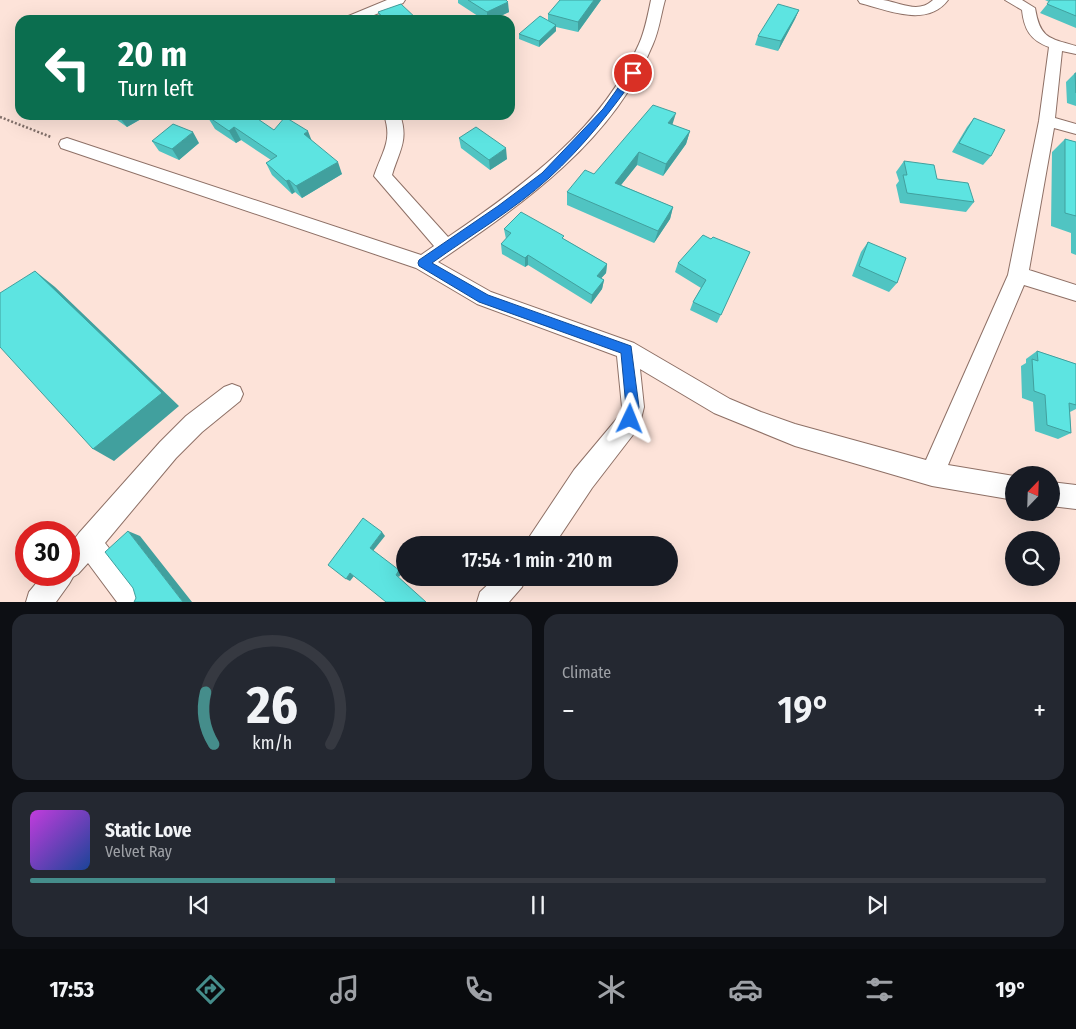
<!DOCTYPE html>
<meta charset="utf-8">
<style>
:root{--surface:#171b24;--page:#242831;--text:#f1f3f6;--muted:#9ea1a6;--line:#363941;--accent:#458d8b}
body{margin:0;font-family:"Fira Sans Condensed",sans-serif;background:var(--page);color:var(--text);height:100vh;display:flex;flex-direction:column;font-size:19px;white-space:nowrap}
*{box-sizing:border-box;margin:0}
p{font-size:16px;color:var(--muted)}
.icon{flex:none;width:28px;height:28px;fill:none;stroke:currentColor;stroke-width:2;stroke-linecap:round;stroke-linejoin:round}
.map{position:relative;height:602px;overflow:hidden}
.sheet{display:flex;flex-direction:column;gap:12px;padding:12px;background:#0d0f14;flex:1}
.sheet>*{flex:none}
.guide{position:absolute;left:15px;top:15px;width:500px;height:105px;border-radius:15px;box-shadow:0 5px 20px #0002;background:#0b6e4f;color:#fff;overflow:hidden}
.needle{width:32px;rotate:23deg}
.controls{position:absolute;left:1005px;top:466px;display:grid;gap:10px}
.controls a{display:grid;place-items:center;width:55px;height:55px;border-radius:50%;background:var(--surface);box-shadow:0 5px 20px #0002;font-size:25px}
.speed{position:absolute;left:15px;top:521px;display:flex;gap:10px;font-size:25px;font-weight:700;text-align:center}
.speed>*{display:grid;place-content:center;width:65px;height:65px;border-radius:50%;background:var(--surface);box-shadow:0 5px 20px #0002;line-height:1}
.speed .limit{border:8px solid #d22;background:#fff;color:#111}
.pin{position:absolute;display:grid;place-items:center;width:42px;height:42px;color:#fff;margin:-21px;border:2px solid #fff;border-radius:50%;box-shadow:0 1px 5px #0007}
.me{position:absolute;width:55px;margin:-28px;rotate:2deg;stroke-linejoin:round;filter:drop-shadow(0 0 4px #0008)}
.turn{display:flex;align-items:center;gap:18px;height:105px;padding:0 20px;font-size:22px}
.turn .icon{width:65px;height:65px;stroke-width:2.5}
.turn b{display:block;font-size:35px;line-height:42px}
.big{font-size:38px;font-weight:600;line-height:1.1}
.sheet .tile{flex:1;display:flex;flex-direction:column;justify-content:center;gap:8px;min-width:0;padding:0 18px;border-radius:15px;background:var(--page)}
.sheet .dial{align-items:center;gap:0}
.dial svg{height:130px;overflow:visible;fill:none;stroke:var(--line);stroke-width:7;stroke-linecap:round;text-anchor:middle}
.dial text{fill:var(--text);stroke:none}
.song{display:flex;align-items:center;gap:15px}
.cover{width:60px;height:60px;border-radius:8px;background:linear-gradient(135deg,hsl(290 70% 55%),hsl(220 70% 35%))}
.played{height:5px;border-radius:2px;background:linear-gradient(90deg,var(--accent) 30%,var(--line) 30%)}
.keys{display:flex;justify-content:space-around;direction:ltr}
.heat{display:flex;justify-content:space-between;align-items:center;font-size:28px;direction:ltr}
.sheet .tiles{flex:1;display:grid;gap:12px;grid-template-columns:1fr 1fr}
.tile:last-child{grid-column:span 2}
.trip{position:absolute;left:396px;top:536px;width:282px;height:50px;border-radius:25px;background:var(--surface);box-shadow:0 5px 20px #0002;font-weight:600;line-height:50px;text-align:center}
.menu{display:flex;height:80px;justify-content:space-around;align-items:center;background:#090b0e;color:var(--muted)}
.menu .icon{width:35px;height:35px}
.menu .on{color:var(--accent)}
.menu b{font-size:22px;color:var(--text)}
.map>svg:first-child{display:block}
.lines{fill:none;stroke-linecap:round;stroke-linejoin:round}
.minor-casing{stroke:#8e7066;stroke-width:2}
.path{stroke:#816f69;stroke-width:2.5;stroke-dasharray:2 2;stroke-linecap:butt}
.minor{fill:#fff;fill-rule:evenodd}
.wall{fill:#50c4c2}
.shaded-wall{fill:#41a09e}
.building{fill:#5de4e1;stroke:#41a09e}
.route{fill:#1a73e8;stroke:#114b97}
</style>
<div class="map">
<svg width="1076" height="602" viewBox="0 0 1076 602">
<rect width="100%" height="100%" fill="#fde3d9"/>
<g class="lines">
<g class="minor-casing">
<path id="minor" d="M387,0H405L403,3L362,20H344L346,17Z
M651,0H665C661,14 659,31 653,44C613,142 522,204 438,262L491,292L634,343L730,399L761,412L795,424L926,460L1008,275L1039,121L1049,47C1030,40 1024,29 1022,10L1005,0H1022L1035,8C1040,38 1048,38 1076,46V54L1062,51L1055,118L1076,124V134L1054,128L1029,270L1076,285V301L1024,285L948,465L1014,476V500L932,486L795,446L714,413L640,369L644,407L639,427L592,488L554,545H526L530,536L574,470L620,415L622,407L617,356L477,304L416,268L61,148L59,144L61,140L67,138L73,140L421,255L434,246L374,176C382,152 393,141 384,115H400C409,140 399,151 392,175L448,237C523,186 602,129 639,44C645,31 648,14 651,0Z
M858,0C867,0 875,0 883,0C902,3 918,14 933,0H948C927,28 888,10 860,3Z
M232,384L240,387L243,394L240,401L202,432L176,458L105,543L144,592L147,602H117L88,563L78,574L73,577L69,584L56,602H26L29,592L43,575H69V546L79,533L160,442L186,416L224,387Z
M1051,482L1076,485V509L1051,506Z
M495,578H526L522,587L509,602H477L480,592Z"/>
</g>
<path class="path" d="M0,117L51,137"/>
<use href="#minor" class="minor"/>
</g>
<path class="wall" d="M458,0H506L509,12L492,20H484L458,3Z
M601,0L578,32L556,27V31L539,47L519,39V34L548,21V14Z
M1045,0H1076V28L1040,13L1049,2Z
M799,10L795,19L778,51L755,45L758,36Z
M378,12L418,20H380Z
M1075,73H1076V106L1067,103L1066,82Z
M110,115H148L127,127Z
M207,116L274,130L312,141L342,174L302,198L295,192L292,194L272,175L266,163L271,160L241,140L236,143L215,129Z
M974,118L991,156L983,165L952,152L967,127Z
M673,125L690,131L686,144L663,176L637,165L621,185L673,207L670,219L654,243L567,205V192L594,174Z
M459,138L507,159L490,170L461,148Z
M1065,139L1076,142V255L1071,253V233L1051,226L1052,152Z
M152,141L199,143L179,160L159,151Z
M904,161L937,179L974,202L966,212L900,203L896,185L899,181L896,172Z
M504,229L564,239L607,264L606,273L601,278L604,280L602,289L591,304L528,265L525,267L502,254L501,244L506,239Z
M711,239L750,252L717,323L690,310L693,302L701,288L675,272L678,263Z
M868,242L897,283L889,292L852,276L861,252Z
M1037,351L1076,364V409L1070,412L1071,433L1058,439L1035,431L1033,402L1022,398L1021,366L1026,363V359Z"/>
<path class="shaded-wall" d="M594,0H601L578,32V22Z
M508,2L509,12L492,20H487V12Z
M799,10L795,19L778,51L781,41Z
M556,25V31L539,47V41Z
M676,113L672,126L668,123Z
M122,115H148L127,127L119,117Z
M234,127L241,140L236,143L229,131Z
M308,131L313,144L304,134Z
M690,131L686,144L663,176L666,164Z
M193,132L199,143L179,160L172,149Z
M506,148L507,159L490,170L489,160Z
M639,152L637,165L613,195L615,183Z
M338,162L342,174L302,198L296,186Z
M289,180L295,192L292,194L286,181Z
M673,207L670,219L654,243L658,231Z
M528,255V265L525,267V258Z
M607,264L606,273L595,285L597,276Z
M35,271L55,287L179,406L114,461L93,449Z
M604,280L602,289L591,304L592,295Z
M128,531L140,536L192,602H183Z
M382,532L385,536L373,551L370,548Z
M399,570L402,573L399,577L396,575Z
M350,573L354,576L350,581L346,579Z"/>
<path class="building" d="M468,0H506L508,2L487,12Z
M560,0H594L578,22L548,14Z
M1050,0H1076V16L1047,4Z
M401,4L418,20H385L378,12Z
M778,4L799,10L781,41L758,36Z
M540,16L556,25L539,41L519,34Z
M1075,73H1076V93Z
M653,105L676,113L668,123L690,131L666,164L639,152L615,183L673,207L658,231L567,192L585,170L594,174Z
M209,115H252L274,130L285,117L308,131L304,134L338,162L296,186L289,180L286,181L266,163L277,156L234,127L229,131L207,116Z
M974,118L1005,130L991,156L959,143Z
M173,124L193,132L172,149L152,141Z
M476,127L506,148L489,160L459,138Z
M1065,139L1076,142V216L1065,213Z
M904,161L934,165L937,179L968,183L974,202L907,193L903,175H907Z
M521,212L564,236L562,238L607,264L597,276L604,280L592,295L528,255L525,258L501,244L511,233L504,229Z
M703,235L711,239L713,237L750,252L721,315L693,302L706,280L678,263Z
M868,242L906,258L897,283L859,266Z
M35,271L162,393L93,449L0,347V293Z
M1037,351L1076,364V405L1069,403L1071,433L1047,425L1045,395L1034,391L1032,359L1038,361Z
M363,518L382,532L370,548L399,570L396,575L426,602H386L350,573L346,579L328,565Z
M128,531L183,602H134L136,598L133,588L105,552Z"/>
<path class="route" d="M633,70L638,73C612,110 583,147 549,178C514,210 471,235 432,263L488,295L631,346L639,407L635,423L630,425L626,423L624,419L626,407L621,353L479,302L419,266L418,263L419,260L498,206L542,173L603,109L630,71Z"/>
</svg>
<div class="controls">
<a><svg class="needle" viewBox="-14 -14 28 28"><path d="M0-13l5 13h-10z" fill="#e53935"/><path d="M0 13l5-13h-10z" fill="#9ea1a6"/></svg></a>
<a><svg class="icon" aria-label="search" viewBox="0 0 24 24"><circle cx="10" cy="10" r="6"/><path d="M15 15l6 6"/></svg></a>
</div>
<div class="speed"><div class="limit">30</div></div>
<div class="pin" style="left:633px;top:73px;background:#d93025"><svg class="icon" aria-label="arrive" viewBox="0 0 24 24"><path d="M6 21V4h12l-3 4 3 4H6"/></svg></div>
<svg class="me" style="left:630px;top:419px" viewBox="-20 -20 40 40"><path d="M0-17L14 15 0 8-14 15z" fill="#1a73e8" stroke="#fff" stroke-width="4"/></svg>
<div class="trip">17:54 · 1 min · 210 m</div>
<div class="guide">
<div class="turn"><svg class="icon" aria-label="left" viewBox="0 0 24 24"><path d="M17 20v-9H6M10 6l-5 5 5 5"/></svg><div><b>20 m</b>Turn left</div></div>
</div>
</div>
<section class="sheet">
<div class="tiles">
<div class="tile dial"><svg viewBox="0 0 100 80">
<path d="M14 69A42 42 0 1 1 86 69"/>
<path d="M14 69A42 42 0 0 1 9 37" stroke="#458d8b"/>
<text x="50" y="56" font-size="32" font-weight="700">26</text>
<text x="50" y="72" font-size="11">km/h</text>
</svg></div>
<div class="tile"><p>Climate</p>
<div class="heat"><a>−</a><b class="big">19°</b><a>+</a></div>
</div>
<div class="tile">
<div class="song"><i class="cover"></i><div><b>Static Love</b><p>Velvet Ray</p></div></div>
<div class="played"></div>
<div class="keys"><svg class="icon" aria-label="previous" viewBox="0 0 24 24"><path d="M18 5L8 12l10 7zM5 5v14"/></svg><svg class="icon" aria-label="pause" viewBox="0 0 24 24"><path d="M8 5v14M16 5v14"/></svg><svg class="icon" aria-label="next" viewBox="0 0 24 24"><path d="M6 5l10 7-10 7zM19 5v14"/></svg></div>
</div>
</div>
</section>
<nav class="menu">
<b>17:53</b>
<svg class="icon on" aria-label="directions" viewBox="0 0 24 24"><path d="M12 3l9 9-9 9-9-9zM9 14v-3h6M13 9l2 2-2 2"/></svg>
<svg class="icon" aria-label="music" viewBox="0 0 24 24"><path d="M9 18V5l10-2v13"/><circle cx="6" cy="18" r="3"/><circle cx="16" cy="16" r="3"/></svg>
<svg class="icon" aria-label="phone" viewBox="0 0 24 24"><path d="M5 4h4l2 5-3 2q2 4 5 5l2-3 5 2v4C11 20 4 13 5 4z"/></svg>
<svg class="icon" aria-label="climate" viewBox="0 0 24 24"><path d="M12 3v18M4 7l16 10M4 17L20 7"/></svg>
<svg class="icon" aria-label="car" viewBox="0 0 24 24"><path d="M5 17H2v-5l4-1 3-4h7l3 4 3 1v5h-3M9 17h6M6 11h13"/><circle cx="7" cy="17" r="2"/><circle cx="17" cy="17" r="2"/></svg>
<svg class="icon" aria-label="filters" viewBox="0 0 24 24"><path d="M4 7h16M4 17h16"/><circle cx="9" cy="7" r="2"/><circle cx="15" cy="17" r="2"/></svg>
<b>19°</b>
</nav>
